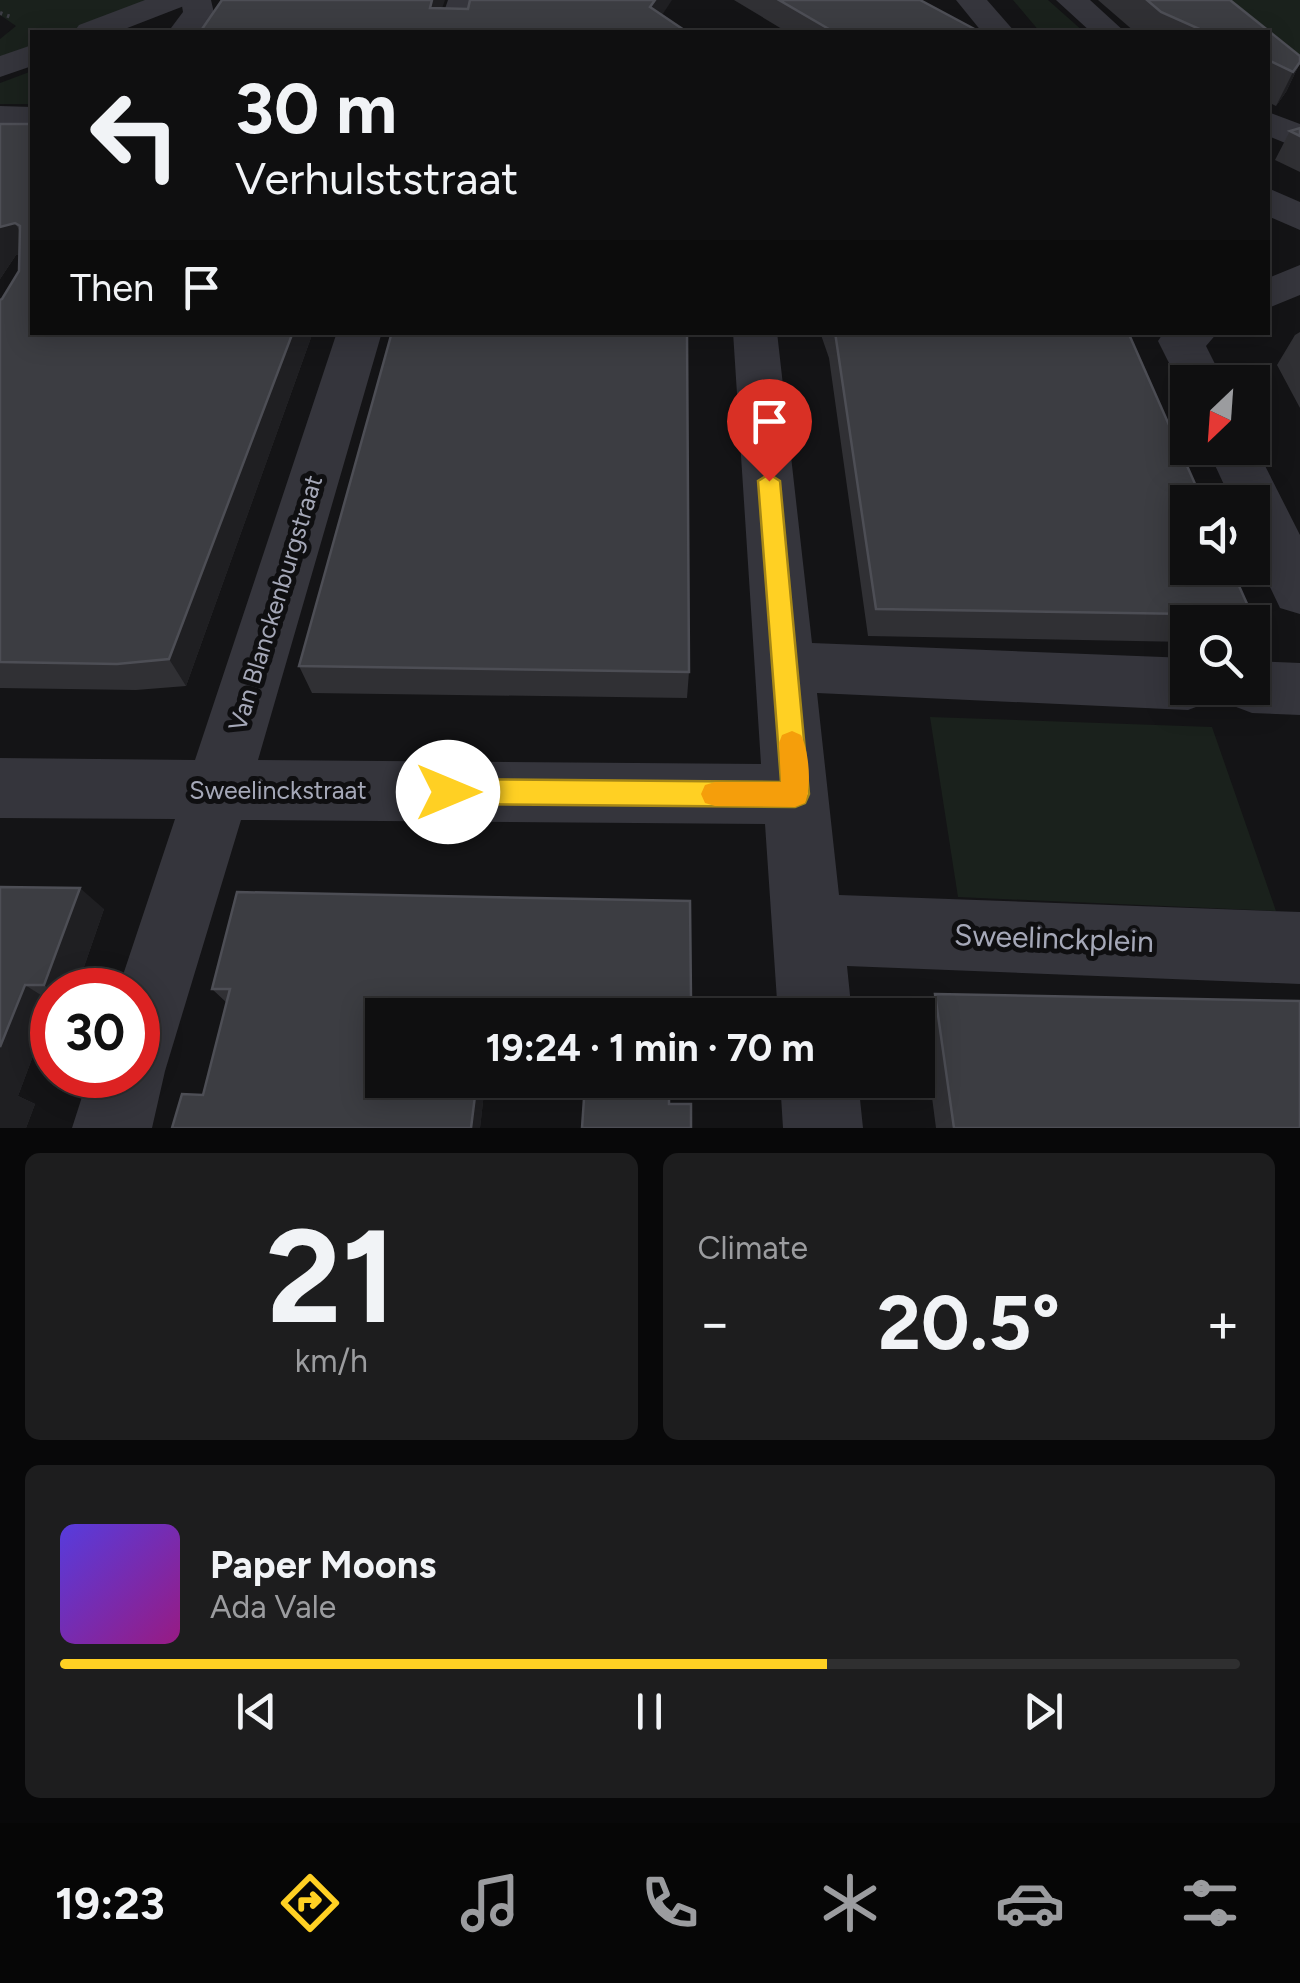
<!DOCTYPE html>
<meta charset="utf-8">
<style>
:root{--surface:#0f0f10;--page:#1d1d1e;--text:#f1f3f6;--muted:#9b9c9f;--line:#2f2f30;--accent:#ffd023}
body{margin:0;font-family:Figtree,sans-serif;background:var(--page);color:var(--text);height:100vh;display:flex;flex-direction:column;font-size:38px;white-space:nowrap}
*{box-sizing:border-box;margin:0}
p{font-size:32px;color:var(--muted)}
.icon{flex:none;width:55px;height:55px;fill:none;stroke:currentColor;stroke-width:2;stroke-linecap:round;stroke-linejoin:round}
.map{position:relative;height:1128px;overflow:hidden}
.sheet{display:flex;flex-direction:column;gap:25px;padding:25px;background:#080809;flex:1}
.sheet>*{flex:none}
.guide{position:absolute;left:30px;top:30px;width:1240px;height:305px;border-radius:0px;box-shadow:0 5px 25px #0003,0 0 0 2px var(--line);background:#0f0f10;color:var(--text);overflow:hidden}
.needle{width:65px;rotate:205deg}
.buttons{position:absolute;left:1170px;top:365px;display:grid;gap:20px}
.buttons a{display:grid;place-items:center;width:100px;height:100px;border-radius:0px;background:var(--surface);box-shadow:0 5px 25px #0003,0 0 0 2px var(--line);font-size:50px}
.speed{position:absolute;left:30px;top:968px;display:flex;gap:20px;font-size:50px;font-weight:700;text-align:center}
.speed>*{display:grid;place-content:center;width:130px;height:130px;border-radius:50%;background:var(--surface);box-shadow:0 5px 25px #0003,0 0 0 2px var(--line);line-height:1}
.speed .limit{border:15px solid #d22;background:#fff;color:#111}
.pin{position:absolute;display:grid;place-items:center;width:85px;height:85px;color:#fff;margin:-102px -42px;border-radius:50% 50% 50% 0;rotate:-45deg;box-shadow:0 0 10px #0007}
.pin .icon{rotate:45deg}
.me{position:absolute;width:110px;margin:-55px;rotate:90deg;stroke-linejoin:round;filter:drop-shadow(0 0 8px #0008)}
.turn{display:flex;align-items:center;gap:35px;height:210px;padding:0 40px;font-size:45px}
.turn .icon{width:130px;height:130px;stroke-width:2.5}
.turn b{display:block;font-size:70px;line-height:85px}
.then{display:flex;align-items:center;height:95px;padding:0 40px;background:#0003;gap:20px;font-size:38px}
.big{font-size:75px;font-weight:700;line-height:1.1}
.sheet .card{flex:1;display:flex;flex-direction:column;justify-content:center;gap:15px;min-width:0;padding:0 35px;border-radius:15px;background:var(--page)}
.sheet .dial{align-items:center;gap:0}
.dial b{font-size:130px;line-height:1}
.song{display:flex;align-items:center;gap:30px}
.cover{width:120px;height:120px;border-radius:15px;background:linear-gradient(135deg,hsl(250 70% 55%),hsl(310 70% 35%))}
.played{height:10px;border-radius:5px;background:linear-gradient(90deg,var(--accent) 65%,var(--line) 65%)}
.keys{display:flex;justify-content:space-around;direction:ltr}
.heat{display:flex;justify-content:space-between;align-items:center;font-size:55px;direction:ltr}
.sheet .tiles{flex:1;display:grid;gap:25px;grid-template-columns:1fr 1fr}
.card:last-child{grid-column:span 2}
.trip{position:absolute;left:365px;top:998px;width:570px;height:100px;border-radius:0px;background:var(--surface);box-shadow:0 5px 25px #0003,0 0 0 2px var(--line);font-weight:700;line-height:100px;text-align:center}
.menu{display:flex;height:160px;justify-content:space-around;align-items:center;background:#060606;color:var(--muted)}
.menu .icon{width:70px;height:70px}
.menu .current{color:var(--accent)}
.menu b{font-size:45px;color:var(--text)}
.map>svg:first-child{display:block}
.green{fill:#1a211c}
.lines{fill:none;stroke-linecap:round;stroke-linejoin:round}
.path{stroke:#3b3c43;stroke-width:4;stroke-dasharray:2.5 5;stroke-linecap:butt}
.minor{fill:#35353c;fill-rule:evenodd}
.tertiary{fill:#35353c;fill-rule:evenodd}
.wall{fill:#303034}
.shaded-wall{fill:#1f1f22}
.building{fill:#3c3d42;stroke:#4d4e55;stroke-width:2.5}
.route{fill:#ffd023;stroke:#a68717;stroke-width:2.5}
.slow{fill:#f59e0b}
.labels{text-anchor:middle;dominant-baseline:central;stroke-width:10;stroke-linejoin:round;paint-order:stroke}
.street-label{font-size:25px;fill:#a5a8b8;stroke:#0f0f11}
.near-street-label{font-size:30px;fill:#a5a8b8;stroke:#0f0f11}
</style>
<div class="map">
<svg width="1300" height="1128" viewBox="0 0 1300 1128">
<rect width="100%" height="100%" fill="#141416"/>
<path class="green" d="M0,0H155L69,32H32V46L0,59V39L16,26L0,15Z
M1013,0H1048L1084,32H1040Z
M1201,0H1300V56L1268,41V32Z
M32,71V104H0V83Z
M930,717L1212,727L1276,911L958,897Z"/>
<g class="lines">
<path class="path" d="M0,13L14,18"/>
<path class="minor" d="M181,0H211L214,13L200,32H168L183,12Z
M448,0H478L469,32H437Z
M956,0H987L1015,32H982Z
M1056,0H1090L1125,32H1091Z
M0,106L32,107V129L0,128Z
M1268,112L1300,124V149L1268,136Z
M1268,188L1300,202V230L1268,216Z
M1300,265V295L1268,308V278Z
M337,332H382L258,760L761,764L733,332H777L812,643L1188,658V688H1216L1209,702L1188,710L817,693L839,895L1300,912V984L847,966L852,1015H778L765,824L241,820L165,1071L152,1128H72L89,1075H138V990H118L175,819L0,818V758L195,760Z
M1164,332H1218L1206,346L1224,382H1188V394L1184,393L1158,341Z
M1252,440L1300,535V614L1280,608L1252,549V502H1232L1207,448H1252Z
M1252,661L1300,663V715L1252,713L1231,705L1222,688H1252Z
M780,1080H858L863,1128H783Z"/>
<path class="tertiary" d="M145,0H188L184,6L117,32H74L79,25Z
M32,45V66L0,77V56Z"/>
</g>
<path class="wall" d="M734,0H920L980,32H787Z
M1098,0H1230L1300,56V63L1286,92L1276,106L1268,102V32H1135Z
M0,124H32V332H313L186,686L136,690L0,688V300L2,299L19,271L20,254L16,255L0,279Z
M1300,128V172L1275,160L1290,131Z
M820,332H1128L1252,615L1247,622H1188V642L868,636L829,358Z
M1300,332V408L1277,365L1295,335Z
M299,666L689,672L687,698L312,693Z
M0,887L104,909L76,990H52V1005L18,1096L35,1104L26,1128H0Z
M212,989L691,999L689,1015H382L669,1080L584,1097L484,1093L480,1128H172L203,1095L227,1003Z
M935,994L1300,1128H936L921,1013Z"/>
<path class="shaded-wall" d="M432,0H445L434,32L430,8Z
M655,0H672L651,32L650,7Z
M1300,63L1286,92L1276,106L1293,72Z
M15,223L31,251L16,255L0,279V227Z
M293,332H313L186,686L169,659Z
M80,888L104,909L76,990L52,991L44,985Z
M25,985L52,1002V1005L18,1096L35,1104L26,1128H0V1047Z
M477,1080L484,1093L480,1128H471Z"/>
<path class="building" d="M222,0H432L430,8L468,9L470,0H655L650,7L687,32H200Z
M779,0H920L980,32H834Z
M1147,0H1230L1300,56V62L1293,72L1268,60V32H1206L1161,12Z
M0,124H32V332H293L169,659L117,664L0,662V300L2,299L19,271L20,226L15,223L0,227Z
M1300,128V136L1290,131Z
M392,332H687L689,672L299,666Z
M835,332H1128L1203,502H1188V568H1231L1252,615L876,609Z
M0,887L80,888L44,985H25L0,1047Z
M237,892L690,901L691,999H671V1015H382V1080H477L471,1128H172L182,1094L203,1095L230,989H212Z
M935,994L1300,1001V1128H954Z
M487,1080H669V1104H691V1128H582L585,1084Z"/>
<path class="route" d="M769,474L780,481L809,794L805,803L795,807L448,804L439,800L435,792L439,783L448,779L781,782L758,481Z"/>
<path class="slow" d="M792,731L801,735C809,751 812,786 805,803L795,807L715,806L705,803L701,794L705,785L715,782H781L779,743L782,735Z"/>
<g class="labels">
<g class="street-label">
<text transform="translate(275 603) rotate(-73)">Van Blanckenburgstraat</text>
<text x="278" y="790">Sweelinckstraat</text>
</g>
<g class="near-street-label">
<text transform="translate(1054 938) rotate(2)">Sweelinckplein</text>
</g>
</g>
</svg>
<div class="buttons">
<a><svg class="needle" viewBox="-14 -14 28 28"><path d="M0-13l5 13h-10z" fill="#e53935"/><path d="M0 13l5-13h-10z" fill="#9b9c9f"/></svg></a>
<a><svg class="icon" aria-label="sound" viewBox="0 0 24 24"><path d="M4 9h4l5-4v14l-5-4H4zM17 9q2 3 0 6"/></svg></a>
<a><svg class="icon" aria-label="search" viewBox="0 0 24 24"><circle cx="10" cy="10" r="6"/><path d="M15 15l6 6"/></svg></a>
</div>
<div class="speed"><div class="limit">30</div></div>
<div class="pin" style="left:769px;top:481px;background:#d93025"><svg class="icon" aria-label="arrive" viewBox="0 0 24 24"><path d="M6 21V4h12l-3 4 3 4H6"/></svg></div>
<svg class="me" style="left:448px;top:792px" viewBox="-20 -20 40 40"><circle r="19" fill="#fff"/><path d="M0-13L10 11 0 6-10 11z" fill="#ffd023"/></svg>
<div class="trip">19:24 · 1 min · 70 m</div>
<div class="guide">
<div class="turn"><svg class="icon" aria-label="left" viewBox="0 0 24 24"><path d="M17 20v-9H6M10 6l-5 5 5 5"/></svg><div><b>30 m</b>Verhulststraat</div></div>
<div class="then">Then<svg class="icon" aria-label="arrive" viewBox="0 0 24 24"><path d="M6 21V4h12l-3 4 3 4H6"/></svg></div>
</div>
</div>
<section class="sheet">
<div class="tiles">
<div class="card dial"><b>21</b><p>km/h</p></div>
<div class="card"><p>Climate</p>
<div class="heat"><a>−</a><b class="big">20.5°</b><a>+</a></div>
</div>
<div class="card">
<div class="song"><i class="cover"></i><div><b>Paper Moons</b><p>Ada Vale</p></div></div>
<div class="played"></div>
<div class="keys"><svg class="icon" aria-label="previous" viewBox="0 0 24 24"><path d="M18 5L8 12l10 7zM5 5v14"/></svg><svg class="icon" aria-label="pause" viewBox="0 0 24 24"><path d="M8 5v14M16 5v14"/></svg><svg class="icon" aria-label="next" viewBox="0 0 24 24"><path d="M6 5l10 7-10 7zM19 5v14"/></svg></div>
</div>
</div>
</section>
<nav class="menu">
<b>19:23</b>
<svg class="icon current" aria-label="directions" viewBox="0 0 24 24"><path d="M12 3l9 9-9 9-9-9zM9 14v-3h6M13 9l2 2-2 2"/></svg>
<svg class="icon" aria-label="music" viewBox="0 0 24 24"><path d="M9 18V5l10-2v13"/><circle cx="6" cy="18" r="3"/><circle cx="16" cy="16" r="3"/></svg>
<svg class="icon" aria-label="phone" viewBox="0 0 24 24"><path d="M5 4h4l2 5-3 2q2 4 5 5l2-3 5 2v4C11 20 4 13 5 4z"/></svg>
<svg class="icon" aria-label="climate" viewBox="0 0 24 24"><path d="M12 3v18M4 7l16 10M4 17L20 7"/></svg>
<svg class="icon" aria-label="car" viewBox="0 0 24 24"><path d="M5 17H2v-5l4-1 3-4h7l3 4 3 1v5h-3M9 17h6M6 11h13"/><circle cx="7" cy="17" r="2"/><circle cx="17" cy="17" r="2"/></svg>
<svg class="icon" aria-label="filters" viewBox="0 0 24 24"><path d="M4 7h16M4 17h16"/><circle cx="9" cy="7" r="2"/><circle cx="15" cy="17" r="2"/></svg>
</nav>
